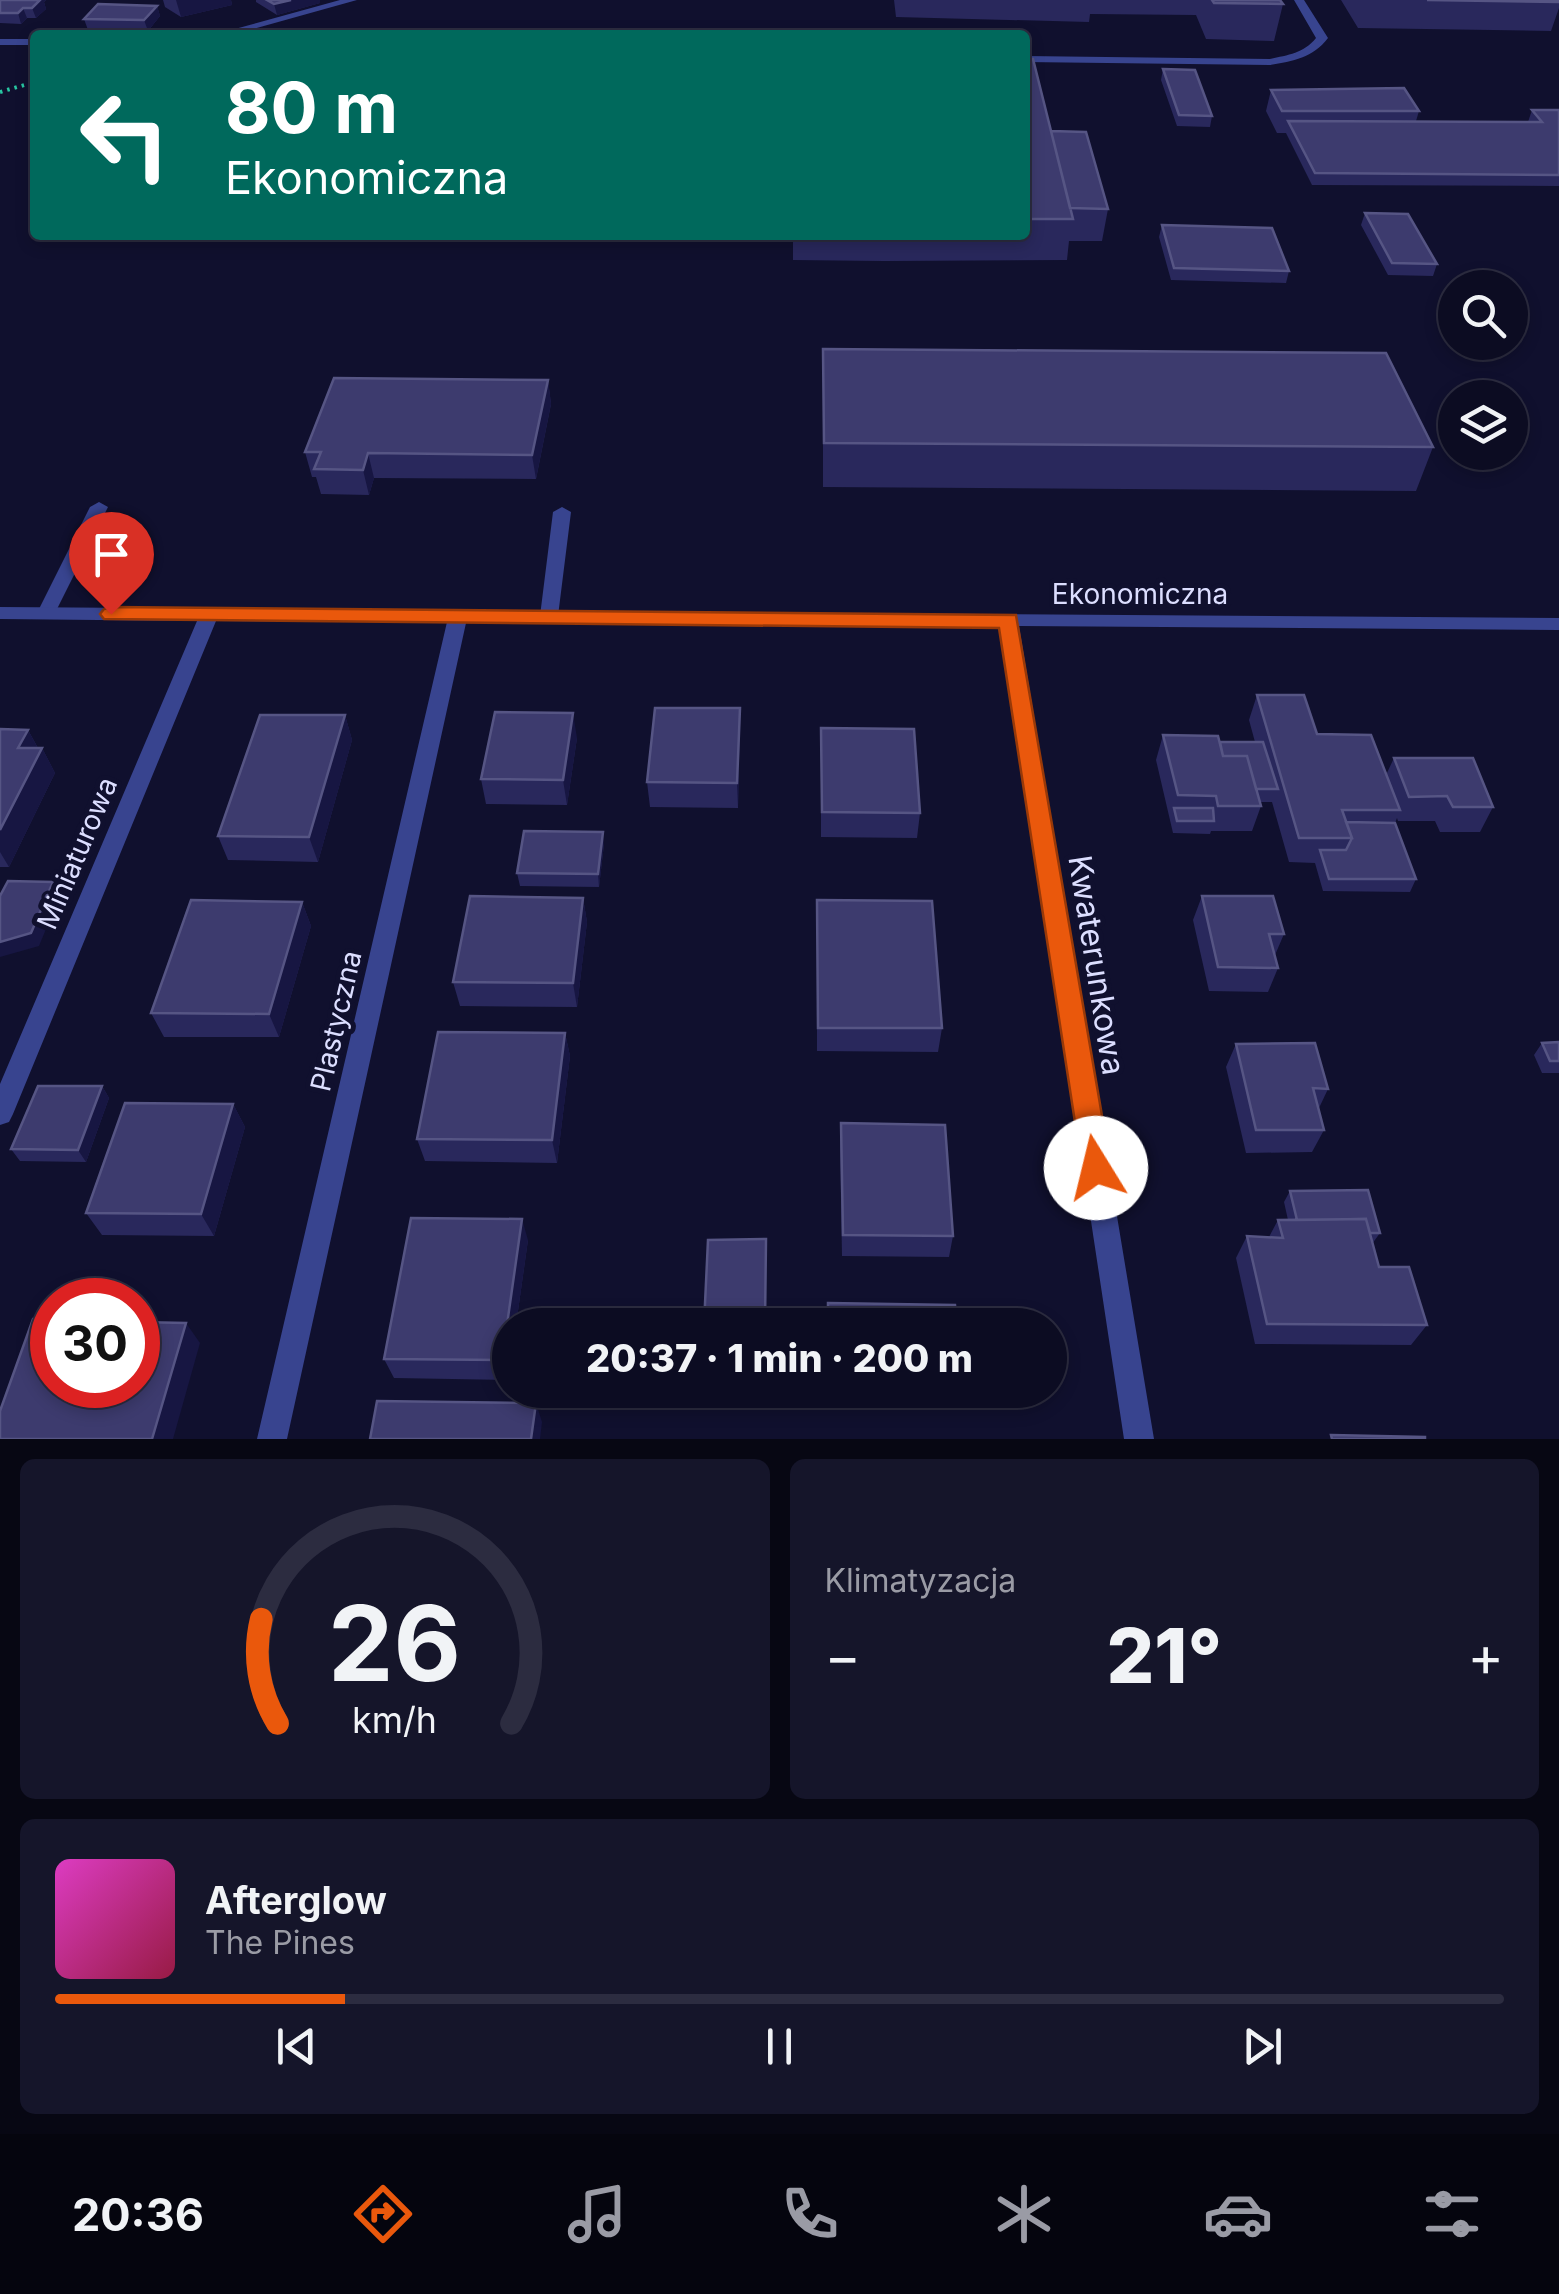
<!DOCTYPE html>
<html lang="pl">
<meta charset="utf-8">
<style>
:root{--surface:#0c0c22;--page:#15152a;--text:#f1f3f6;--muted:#9a9ba5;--line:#2c2c40;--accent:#ea580c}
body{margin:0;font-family:Inter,sans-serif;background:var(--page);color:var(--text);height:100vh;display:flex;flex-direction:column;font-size:38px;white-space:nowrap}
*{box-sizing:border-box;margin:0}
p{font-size:32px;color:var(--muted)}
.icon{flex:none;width:55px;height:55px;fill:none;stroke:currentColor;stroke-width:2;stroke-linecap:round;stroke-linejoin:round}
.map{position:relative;height:1439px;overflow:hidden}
.panel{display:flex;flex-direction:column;gap:20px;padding:20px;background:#070713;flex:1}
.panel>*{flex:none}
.top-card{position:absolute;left:30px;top:30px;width:1000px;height:210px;border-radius:10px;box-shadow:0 5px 15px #0003,0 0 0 2px var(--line);background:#00695c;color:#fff;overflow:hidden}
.buttons{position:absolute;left:1438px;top:270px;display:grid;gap:20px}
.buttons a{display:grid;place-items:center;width:90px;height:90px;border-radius:50%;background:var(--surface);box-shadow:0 5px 15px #0003,0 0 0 2px var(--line);font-size:50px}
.speed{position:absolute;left:30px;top:1278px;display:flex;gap:20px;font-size:50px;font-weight:700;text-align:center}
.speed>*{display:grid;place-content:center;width:130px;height:130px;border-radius:50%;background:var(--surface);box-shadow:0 5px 15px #0003,0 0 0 2px var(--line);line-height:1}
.speed .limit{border:15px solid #d22;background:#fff;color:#111}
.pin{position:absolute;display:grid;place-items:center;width:85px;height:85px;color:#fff;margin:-102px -42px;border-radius:50% 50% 50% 0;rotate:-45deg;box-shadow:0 0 10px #0007}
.pin .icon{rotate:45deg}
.me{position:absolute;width:110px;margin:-55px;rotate:351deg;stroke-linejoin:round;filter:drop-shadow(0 0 8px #0008)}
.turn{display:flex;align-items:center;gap:35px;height:210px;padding:0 30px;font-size:45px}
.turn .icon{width:130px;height:130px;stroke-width:2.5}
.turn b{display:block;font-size:70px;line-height:85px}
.big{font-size:75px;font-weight:800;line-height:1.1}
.panel .widget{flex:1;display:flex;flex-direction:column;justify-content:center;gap:15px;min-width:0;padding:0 35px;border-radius:15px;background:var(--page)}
.panel .dial{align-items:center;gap:0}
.dial svg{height:260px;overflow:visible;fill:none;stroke:var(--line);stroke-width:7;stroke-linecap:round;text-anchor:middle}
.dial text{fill:var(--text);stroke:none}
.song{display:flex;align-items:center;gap:30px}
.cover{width:120px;height:120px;border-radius:15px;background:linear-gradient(135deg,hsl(310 70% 55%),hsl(340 70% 35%))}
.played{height:10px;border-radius:5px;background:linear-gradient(90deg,var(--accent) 20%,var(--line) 20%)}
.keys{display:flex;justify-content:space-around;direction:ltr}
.heat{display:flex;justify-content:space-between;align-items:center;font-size:55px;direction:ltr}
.panel .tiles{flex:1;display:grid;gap:20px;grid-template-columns:1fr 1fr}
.widget:last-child{grid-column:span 2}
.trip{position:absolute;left:492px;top:1308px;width:575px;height:100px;border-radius:50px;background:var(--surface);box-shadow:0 5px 15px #0003,0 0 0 2px var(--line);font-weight:800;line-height:100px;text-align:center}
.dock{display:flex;height:160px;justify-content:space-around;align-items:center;background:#05050e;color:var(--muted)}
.dock .icon{width:70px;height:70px}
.dock .current{color:var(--accent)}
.dock b{font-size:45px;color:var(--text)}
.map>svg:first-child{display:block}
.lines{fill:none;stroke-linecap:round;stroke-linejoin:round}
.path{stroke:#28c7a2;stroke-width:4;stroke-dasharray:2.5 5;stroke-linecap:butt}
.lane{fill:#38448f;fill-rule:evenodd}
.street{fill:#38448f;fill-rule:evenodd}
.wall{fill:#29285c}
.shaded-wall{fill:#171642}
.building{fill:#3d3b6e;stroke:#565584;stroke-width:2.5}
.route{fill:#ea580c;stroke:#983908;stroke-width:2.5}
.labels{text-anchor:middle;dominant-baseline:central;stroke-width:10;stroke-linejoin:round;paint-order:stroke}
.street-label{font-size:28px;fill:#dcdeff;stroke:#10102e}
.near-street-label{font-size:32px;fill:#dcdeff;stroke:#10102e}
</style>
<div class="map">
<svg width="1559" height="1439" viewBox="0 0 1559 1439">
<rect width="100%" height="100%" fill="#10102e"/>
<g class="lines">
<path class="path" d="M0,92L35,82"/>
<path class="lane" d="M1294,0H1304L1328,38C1313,58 1293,61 1270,65L1025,62V56L1270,59C1288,55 1304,53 1316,38Z
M99,502L108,507L55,613L46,619L39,617L37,613L90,507Z
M562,507L571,512L558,616L549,622L540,616L553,512Z"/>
<path class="street" d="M340,0H357L232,35H213Z
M0,39H35V45H0Z
M0,607L1559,618V630L1019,626L1154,1439H1124L1001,626L466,623L287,1439H257L447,622L216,621L13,1114L9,1122L0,1125V1084L197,621L0,619Z"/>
</g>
<path class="wall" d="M0,0H46L44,2L46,9L36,18H27L21,24L0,23Z
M163,0H231L232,5L181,17L165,7Z
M256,0H320V3L277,15L256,2Z
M894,0H1280L1283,4L1274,41L1206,39L1196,15L1090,14L1089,22L896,17Z
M1341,0H1559V8L1551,31L1358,28Z
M157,6L160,16L148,31L88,30L84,19Z
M1025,59L1051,131L1108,209L1102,241H1069L1067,260L884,261L793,260V235H1025Z
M1163,69L1212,116L1210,127L1177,126L1161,80Z
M1271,90L1419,111L1416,121L1528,122L1532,110H1559V186L1312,185L1286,133H1277L1266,111Z
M1365,213L1437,264L1433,276L1388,275L1361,225Z
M1162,225L1289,271L1286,283L1171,280L1159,237Z
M823,349L1433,447L1416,491L823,487Z
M548,380L551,404L536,479L374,478L369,495L321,494L316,477H312L305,452Z
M1257,695L1317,734L1386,775L1394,758L1493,807L1480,832H1440L1435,821H1398L1397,818L1395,823L1416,879L1410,892L1323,891L1315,863L1289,862L1272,802H1260L1261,806L1252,831H1211L1210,834L1173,833L1156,760L1163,735L1220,742H1255L1249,720Z
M740,708L738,808L650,807L647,782Z
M345,715L352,740L318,862L228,860L218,836Z
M821,728L920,813L917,838L821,837Z
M0,729L28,730L38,748H42L55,773L9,867H0Z
M577,738L567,805L486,804L481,779Z
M604,844L599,887L520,886L517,873Z
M1202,896L1284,934L1275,955L1278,968L1268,992L1209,991L1193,920Z
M583,898L587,922L577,1007L460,1006L453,982Z
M817,900L942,1028L938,1052L817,1051Z
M302,902L311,926L279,1037H164L151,1013Z
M565,1033L570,1056L557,1163L425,1161L417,1139Z
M1559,1042V1073H1542L1534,1055L1542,1043Z
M1236,1044L1328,1089L1319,1108L1324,1130L1312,1152L1246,1153L1226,1067Z
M102,1086L109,1098L86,1162L20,1161L11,1149Z
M233,1104L245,1127L214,1236L102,1235L86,1213Z
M841,1123L953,1236L949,1257L842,1256L840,1146Z
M1290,1191L1380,1233L1372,1244L1379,1267L1427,1325L1411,1345L1255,1344L1236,1258L1247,1236L1269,1237L1278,1220H1288L1284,1202Z
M528,1240L516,1325H510L509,1380L394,1378L384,1359Z
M827,1390H962L957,1410H828Z"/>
<path class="shaded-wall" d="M34,0H46L44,2L46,9L36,18L32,8Z
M176,0H231L232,5L181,17Z
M291,0H320V3L277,15L274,4Z
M157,6L160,16L148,31L144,20Z
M23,8L27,18L21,24L18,13Z
M548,380L551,404L536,479L532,455Z
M368,453L374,478L369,495L363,470Z
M740,708V733L738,808L737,783Z
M573,713L577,738L567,805L563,780Z
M345,715L352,740L318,862L309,837Z
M28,730L40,752L42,748L55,773L9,867L0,852V830L18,748Z
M603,832L604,844L599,887L598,874Z
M53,882L60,895L39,946L0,957V942Z
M583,898L587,922L577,1007L573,983Z
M302,902L311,926L279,1037L269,1014Z
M565,1033L570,1056L557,1163L552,1140Z
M102,1086L109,1098L86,1162L78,1150Z
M233,1104L245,1127L214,1236L201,1214Z
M522,1219L528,1240L516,1325H510L509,1380L502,1360Z
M186,1323L200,1343L173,1439H152Z
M536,1403L542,1422L540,1439H531Z"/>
<path class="building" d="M0,0H40L32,8H23L18,13H0Z
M267,0H291L274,4Z
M1212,0H1280L1283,4L1214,3Z
M1427,0H1559V2Z
M98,4L157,6L144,20L84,19Z
M1025,59H1033L1073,219H1025Z
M1163,69L1195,70L1212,116L1179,115Z
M1404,88L1419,111H1282L1271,90Z
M1532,110H1559V175L1315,173L1288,121L1542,122Z
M1051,131L1086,132L1108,209L1070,208Z
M1365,213L1408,214L1437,264L1392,263Z
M1162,225L1272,228L1289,271L1174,268Z
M823,349L1386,353L1433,447L824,443Z
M334,378L548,380L532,455L368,453L363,470L314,469L321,452H305Z
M1257,695H1304L1317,734L1371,735L1400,810H1342L1352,838H1299Z
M655,708H740L737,783L647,782Z
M495,712L573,713L563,780L481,779Z
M260,715H345L309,837L218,836Z
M821,728L914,729L920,813L822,812Z
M0,729L28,730L18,748H42L0,830Z
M1163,735L1218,736L1223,756H1247L1261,806H1218L1216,796L1178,795Z
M1220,742H1263L1278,789H1256L1247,756H1223Z
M1394,758H1473L1493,807H1453L1447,796L1409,797Z
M1174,808H1213L1214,821H1177Z
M1346,822L1395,823L1416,879H1329L1320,850H1346L1352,838Z
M524,831L603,832L598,874L517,873Z
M8,881L53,882L31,933L0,942V896Z
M470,896L583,898L573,983L453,982Z
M1202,896H1273L1284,934H1269L1278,968L1218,967Z
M191,900L302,902L269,1014L151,1013Z
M817,900L932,901L942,1028H818Z
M438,1032L565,1033L552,1140L417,1139Z
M1559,1042V1061H1550L1542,1043Z
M1315,1043L1328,1089L1313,1088L1324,1130H1256L1236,1044Z
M38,1086H102L78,1150L11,1149Z
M125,1103L233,1104L201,1214L86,1213Z
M841,1123L945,1125L953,1236L843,1235Z
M1368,1190L1380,1233H1370L1366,1219L1297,1220L1290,1191Z
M411,1218L522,1219L502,1360L384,1359Z
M1366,1219L1379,1267H1409L1427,1325L1267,1324L1247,1236L1283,1238L1278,1220Z
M766,1239L765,1325H704L708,1240Z
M828,1303L955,1305L957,1325H828Z
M33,1319L52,1320V1385H138V1322L186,1323L152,1439H0V1411Z
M829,1390H962V1391H829Z
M377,1401L536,1403L531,1439H370Z
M1331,1435L1425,1437V1439H1332Z"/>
<path class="route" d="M111,607L1016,615L1111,1168L1107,1178L1096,1182L1086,1178L1082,1168L999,628L104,619L100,614L104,609Z"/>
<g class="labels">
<g class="street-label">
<text x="1140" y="594">Ekonomiczna</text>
<text transform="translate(77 853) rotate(-67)">Miniaturowa</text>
<text transform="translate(336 1021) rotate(-77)">Plastyczna</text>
</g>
<g class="near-street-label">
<text transform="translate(1097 965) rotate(81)">Kwaterunkowa</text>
</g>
</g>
</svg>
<div class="buttons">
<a><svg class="icon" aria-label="search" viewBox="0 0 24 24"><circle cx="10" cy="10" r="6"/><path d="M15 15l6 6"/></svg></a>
<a><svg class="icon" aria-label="layers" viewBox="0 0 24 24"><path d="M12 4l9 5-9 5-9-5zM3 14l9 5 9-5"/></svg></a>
</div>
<div class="speed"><div class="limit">30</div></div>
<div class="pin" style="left:111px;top:614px;background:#d93025"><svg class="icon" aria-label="arrive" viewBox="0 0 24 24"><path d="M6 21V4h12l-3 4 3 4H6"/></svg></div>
<svg class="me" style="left:1096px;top:1168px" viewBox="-20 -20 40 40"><circle r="19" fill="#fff"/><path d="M0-13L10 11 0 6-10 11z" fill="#ea580c"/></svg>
<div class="trip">20:37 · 1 min · 200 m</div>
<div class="top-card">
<div class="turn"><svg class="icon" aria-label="left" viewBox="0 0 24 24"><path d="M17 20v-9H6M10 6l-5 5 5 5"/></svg><div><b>80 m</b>Ekonomiczna</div></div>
</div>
</div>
<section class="panel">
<div class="tiles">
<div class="widget dial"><svg viewBox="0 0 100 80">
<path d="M14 69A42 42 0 1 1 86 69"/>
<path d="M14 69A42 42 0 0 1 9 37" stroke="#ea580c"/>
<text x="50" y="56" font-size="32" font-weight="700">26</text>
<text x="50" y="72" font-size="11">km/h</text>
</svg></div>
<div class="widget"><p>Klimatyzacja</p>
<div class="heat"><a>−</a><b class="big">21°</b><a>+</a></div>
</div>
<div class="widget">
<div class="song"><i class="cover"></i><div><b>Afterglow</b><p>The Pines</p></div></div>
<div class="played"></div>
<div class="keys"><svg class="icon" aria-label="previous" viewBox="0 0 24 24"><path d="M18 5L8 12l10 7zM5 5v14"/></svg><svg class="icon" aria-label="pause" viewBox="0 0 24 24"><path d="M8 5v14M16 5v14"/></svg><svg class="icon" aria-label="next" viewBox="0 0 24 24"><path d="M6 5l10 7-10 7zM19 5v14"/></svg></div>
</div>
</div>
</section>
<nav class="dock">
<b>20:36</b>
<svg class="icon current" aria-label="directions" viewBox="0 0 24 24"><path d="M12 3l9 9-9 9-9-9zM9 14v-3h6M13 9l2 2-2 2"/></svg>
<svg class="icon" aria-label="music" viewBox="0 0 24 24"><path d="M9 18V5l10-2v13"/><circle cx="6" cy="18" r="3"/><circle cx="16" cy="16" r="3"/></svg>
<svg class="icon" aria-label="phone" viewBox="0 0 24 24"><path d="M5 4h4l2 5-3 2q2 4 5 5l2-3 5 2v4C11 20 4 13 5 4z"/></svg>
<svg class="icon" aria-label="climate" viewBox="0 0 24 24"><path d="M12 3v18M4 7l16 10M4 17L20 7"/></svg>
<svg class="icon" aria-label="car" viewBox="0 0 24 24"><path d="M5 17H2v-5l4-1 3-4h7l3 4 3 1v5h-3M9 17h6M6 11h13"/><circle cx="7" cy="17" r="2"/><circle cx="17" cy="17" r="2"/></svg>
<svg class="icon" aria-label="filters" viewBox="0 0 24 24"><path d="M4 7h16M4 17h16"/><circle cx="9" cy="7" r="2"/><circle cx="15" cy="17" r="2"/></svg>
</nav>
